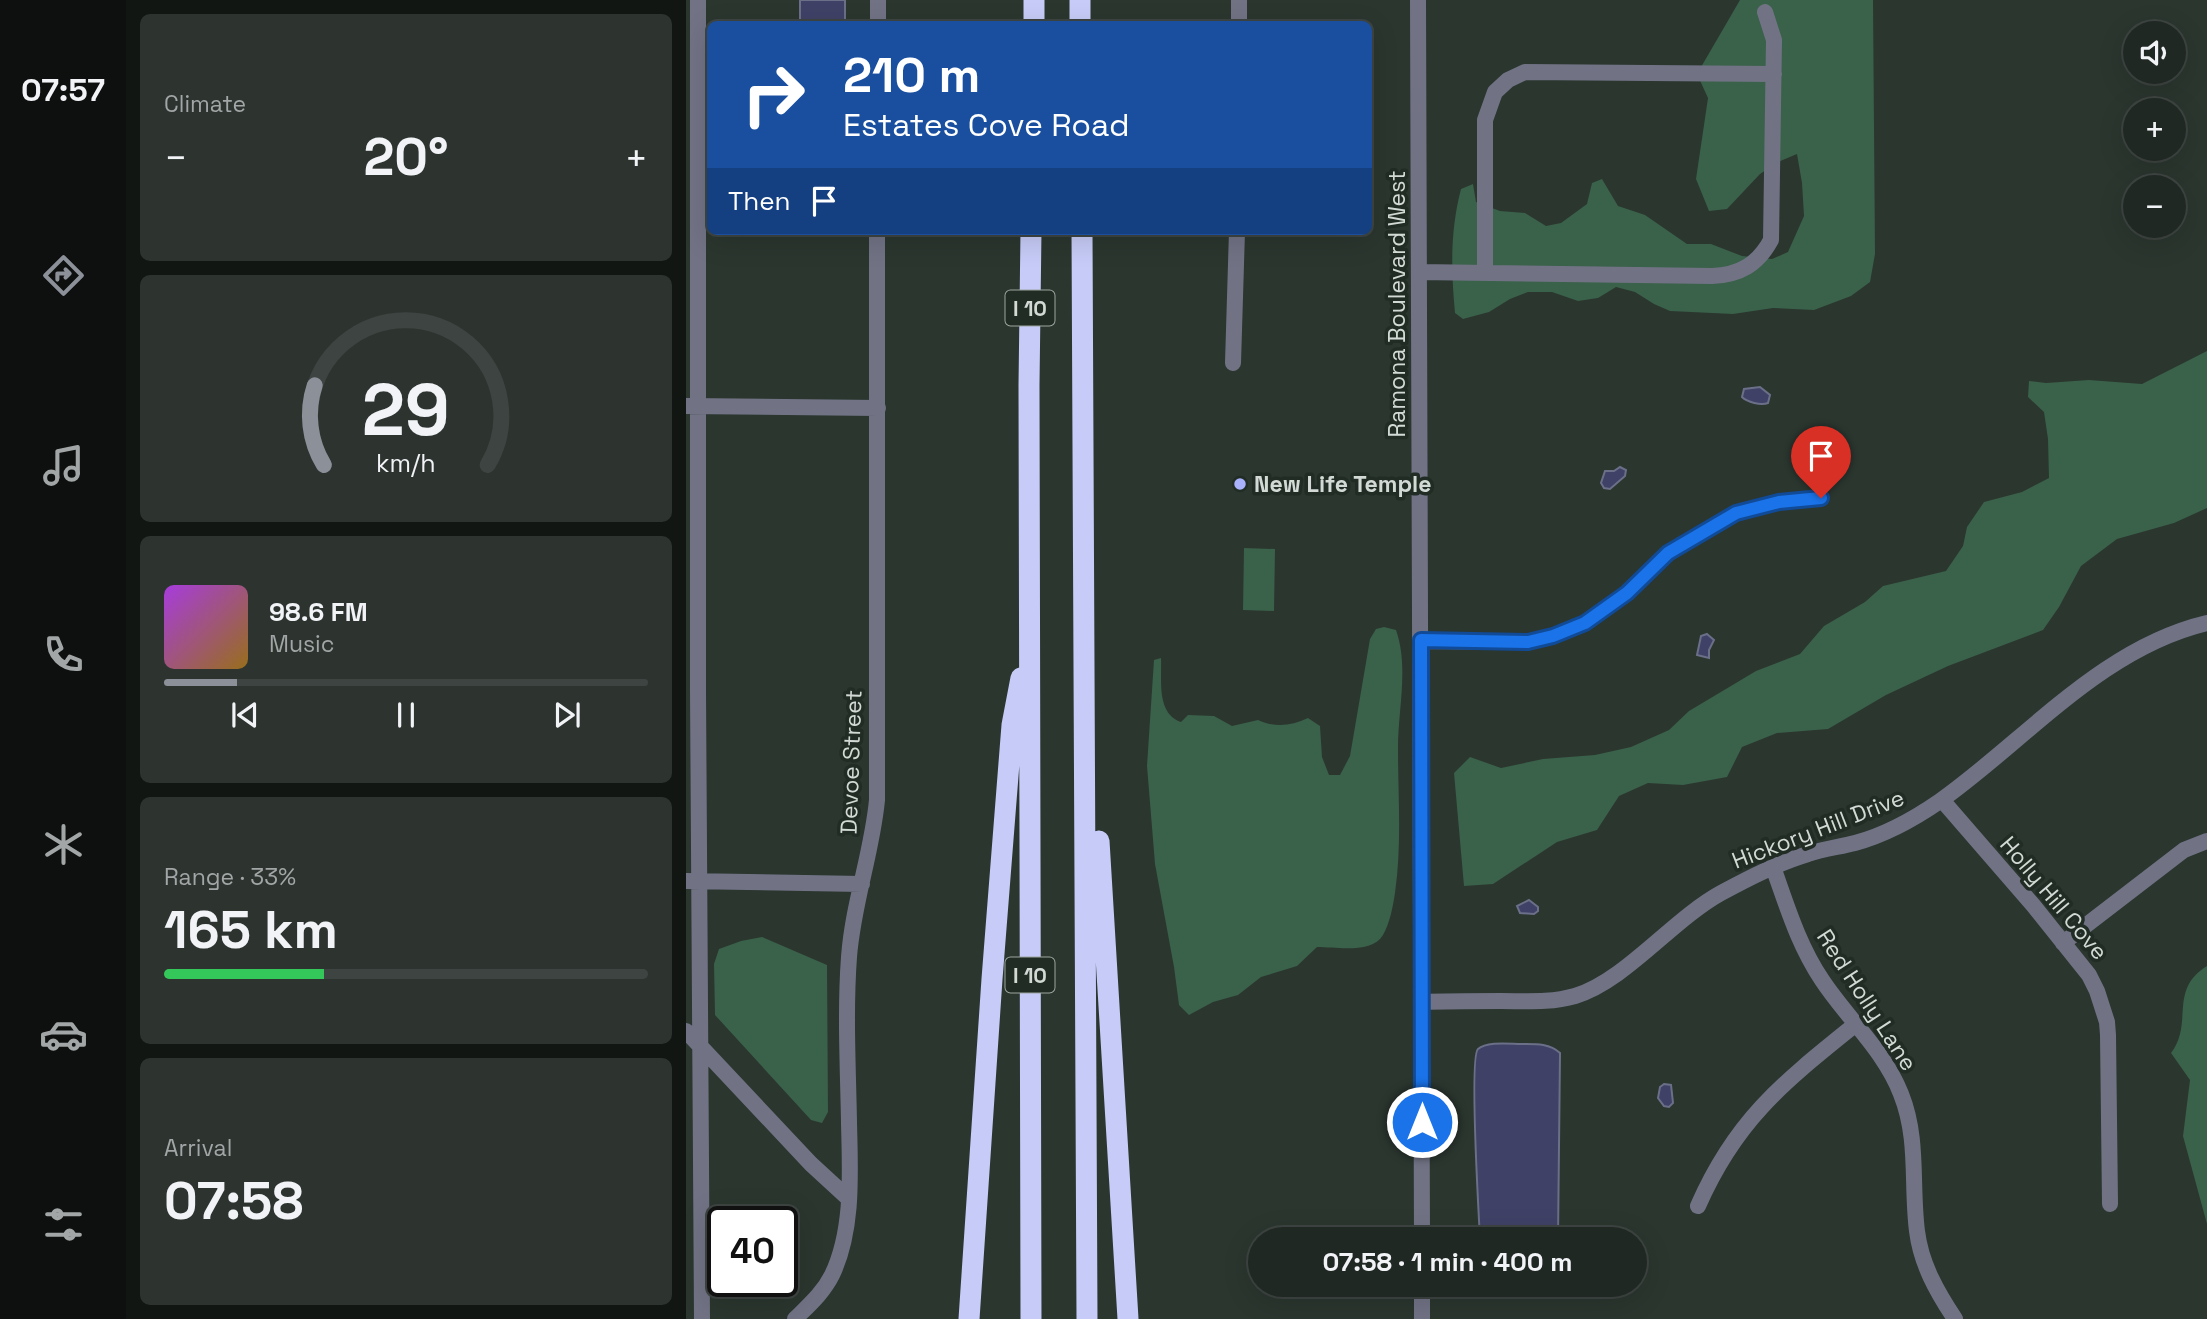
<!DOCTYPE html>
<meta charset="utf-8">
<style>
:root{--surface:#202823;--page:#2d3430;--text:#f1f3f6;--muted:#a2a6a6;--line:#3d4441;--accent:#8c9099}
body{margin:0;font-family:"Space Grotesk",sans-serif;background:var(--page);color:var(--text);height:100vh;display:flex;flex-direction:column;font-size:26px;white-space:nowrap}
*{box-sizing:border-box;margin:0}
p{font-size:23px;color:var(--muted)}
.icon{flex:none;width:38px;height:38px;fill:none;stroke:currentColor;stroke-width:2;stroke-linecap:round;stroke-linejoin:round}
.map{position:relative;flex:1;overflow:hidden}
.details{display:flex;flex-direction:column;gap:14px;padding:14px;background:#121613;width:560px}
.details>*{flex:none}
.guide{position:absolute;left:21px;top:21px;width:665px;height:214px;border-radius:10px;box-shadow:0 7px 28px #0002,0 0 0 2px var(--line);background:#1a4fa0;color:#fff;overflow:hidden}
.buttons{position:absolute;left:1437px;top:21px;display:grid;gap:14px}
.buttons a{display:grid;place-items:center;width:63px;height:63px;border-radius:50%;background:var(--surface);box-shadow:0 7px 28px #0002,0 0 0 2px var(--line);font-size:35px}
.speed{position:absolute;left:21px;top:1206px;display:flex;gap:14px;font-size:35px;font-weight:700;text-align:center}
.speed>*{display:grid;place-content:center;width:91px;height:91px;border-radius:50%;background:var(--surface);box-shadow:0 7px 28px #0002,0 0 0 2px var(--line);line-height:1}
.speed .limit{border:4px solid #111;border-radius:10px;background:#fff;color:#111}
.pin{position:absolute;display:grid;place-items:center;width:60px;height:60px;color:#fff;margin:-72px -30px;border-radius:50% 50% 50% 0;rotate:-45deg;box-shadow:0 0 7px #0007}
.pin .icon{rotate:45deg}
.me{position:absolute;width:77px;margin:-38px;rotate:0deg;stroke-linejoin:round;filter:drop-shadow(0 0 5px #0008)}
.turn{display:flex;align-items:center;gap:24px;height:147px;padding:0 21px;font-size:32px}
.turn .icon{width:91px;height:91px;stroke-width:2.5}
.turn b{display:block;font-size:49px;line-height:60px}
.then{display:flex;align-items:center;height:66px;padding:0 21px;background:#0003;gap:14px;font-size:26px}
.big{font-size:52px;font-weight:700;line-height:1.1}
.details .tile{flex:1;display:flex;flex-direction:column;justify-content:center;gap:10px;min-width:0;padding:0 24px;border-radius:10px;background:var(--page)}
.details .dial{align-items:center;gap:0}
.dial svg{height:182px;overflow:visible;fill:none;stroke:var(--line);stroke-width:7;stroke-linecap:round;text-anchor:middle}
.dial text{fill:var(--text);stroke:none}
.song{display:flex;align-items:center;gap:21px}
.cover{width:84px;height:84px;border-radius:10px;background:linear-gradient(135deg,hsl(280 70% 55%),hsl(40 70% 35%))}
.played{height:7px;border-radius:4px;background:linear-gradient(90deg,var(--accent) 15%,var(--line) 15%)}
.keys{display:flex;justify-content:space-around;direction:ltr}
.heat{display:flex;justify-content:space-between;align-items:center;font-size:38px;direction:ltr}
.charge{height:10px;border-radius:5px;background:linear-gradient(90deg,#34c759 33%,var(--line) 0)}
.trip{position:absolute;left:562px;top:1227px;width:399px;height:70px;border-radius:35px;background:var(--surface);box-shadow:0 7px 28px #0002,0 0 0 2px var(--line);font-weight:700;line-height:70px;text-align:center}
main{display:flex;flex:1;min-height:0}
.tab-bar{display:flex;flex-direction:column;width:126px;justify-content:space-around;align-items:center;background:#0d100e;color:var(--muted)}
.tab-bar .icon{width:49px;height:49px}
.tab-bar .current{color:var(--accent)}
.tab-bar b{font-size:32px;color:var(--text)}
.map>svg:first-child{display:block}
.green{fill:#3a6149}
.water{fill:#3f4166;stroke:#6b6f87;stroke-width:2}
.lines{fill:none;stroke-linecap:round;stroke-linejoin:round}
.minor{stroke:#717385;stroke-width:16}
.highway{stroke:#c6cbf7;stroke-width:21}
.route-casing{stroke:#114b97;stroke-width:18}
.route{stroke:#1a73e8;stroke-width:12}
.poi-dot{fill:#a9b0fc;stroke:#212c25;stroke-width:2.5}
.labels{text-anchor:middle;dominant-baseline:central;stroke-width:7;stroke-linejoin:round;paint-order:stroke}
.shield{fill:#212c25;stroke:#9ea6a0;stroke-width:2}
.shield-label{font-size:21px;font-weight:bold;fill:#d3dad5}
.street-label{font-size:23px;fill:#d3dad5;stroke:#212c25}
.poi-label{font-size:23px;font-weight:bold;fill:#d3dad5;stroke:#212c25;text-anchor:start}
</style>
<main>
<nav class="tab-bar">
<b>07:57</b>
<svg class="icon current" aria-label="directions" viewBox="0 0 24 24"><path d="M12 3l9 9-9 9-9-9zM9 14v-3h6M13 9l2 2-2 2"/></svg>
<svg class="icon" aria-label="music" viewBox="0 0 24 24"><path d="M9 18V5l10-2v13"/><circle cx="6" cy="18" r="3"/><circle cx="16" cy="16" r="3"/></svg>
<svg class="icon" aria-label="phone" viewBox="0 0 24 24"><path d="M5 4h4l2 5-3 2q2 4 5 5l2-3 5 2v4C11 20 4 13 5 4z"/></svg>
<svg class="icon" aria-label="climate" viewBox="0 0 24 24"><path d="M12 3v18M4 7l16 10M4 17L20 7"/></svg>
<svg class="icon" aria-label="car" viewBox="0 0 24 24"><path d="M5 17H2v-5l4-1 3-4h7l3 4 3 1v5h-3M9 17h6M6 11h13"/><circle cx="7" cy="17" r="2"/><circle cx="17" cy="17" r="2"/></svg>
<svg class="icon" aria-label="filters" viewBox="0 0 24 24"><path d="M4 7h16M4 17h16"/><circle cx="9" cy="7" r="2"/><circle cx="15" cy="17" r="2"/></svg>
</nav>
<section class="details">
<div class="tile"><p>Climate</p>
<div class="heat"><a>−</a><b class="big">20°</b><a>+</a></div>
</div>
<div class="tile dial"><svg viewBox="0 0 100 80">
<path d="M14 69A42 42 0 1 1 86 69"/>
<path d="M14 69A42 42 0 0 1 10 34" stroke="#8c9099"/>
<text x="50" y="56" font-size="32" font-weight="700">29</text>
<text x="50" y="72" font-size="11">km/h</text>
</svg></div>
<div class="tile">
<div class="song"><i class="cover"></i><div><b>98.6 FM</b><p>Music</p></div></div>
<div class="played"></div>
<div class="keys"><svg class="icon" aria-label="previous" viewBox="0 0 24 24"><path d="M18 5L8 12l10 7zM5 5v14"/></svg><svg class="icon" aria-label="pause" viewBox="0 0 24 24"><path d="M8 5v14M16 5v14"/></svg><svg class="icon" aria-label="next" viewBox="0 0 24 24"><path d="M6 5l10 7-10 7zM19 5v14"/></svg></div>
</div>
<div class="tile"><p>Range · 33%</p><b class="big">165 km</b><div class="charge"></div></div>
<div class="tile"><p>Arrival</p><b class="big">07:58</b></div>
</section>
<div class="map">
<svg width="1521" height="1319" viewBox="0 0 1521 1319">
<rect width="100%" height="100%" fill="#2b362f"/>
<path class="green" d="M1054,0H1187L1189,254L1184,282L1165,296L1128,310L1087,308L1047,314L984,311L968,304L949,292L930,287L912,298L892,301L866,292H842L824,299L803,312L777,319L769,313C765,270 764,231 775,189L787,184L790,202L814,211L839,213L860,226L875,223L901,204L906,183L916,179L932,206L959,215L1001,244H1025L1056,256L1086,259L1102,252L1118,216L1116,183L1111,154L1092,162L1074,174L1041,209L1023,211L1010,179L1022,98L1011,74Z
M1521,351V508L1488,523L1431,539L1395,566L1373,607L1357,630L1262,666L1200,695L1142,729L1091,733L1056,747L1041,777L997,785L962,783L933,796L911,830L871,842L807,884L778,886L768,773L784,757L815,768L857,759L909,755L945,747L983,730L1003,711L1070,671L1114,654L1138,626L1179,602L1197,586L1260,571L1277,546L1281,527L1298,502L1336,492L1363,478L1362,439L1358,412L1342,397L1343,381L1360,383L1403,380L1456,384Z
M558,548L589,549L588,611L557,610Z
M698,627L710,630C723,667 712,709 712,748C712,797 716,844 709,893C707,906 704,923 697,935C686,954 651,947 631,947L611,966L575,977L552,995L527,1002L503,1015L493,1005L488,967L469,864L461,766L468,660L475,658C476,680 470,713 495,722L502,715L528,716L546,726L572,720C589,728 605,726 622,718L634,726L636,757L643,775H654L664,756L684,639L690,629Z
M76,937L141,965L142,1112L136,1123L125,1120L29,1015L28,964L33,949L55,941Z
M1521,966V1224L1497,1136L1504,1080L1485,1053C1508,1023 1482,990 1521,966Z"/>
<path class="water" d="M114,0H159V24H114Z
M1074,387L1084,395L1082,403C1075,406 1061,402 1056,397L1058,389Z
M934,467L940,470L939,476L924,489L918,488L915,483L919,471H928Z
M1021,634L1028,640L1023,650V658L1011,655L1015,636Z
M843,900L852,907V911L848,914L834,913L831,906Z
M835,1044C849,1044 863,1043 874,1053L872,1239H794C793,1217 783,1057 792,1049C801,1041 824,1044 835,1044Z
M978,1084L985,1085L987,1103L983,1107L978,1106L972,1098L974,1087Z"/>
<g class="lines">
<path class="minor" d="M12,0V691L16,1319
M553,0V24
M732,0L736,1239
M192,24V0
M733,272L1026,276C1054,275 1072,264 1085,240L1088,40L1079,12
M799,273V120L809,92L822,80L839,72L1088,74
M547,363L551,231
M0,406L192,408
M735,641L842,642L867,636L899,623L941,593L982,553L1050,513L1093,502L1135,498
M1256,800L1347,905L1403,975L1411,991L1421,1022L1422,1035L1424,1204
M1087,867C1101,906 1112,944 1136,980C1161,1018 1198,1050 1215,1094C1233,1139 1225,1184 1231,1231C1235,1264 1251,1292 1269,1319
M0,881L176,884
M1377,943L1498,850L1521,841
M735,1002C762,1001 788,1001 815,1001C840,1001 865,1003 889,996C939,981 986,920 1035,893C1063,878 1092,863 1122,854C1137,849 1153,847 1169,843C1199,835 1228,819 1254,801C1339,741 1415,648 1521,623
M0,1031L125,1164L162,1198
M1012,1206C1050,1119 1098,1082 1170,1024
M736,1284V1319
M109,1319C123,1305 137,1293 146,1275C168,1229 164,1171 163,1122C162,1067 159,1012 163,957C167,903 186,853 191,800V231"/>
<path class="highway" d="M394,0V24
M348,24V0
M396,231L401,1319
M413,841L442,1319
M283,1319L306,979L326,725L335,678
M345,1319L343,385L345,231"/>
</g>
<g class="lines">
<g class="route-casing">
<path id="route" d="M736,1122L735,640L842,642L867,636L899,623L941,593L982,553L1050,513L1093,502L1135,498"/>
</g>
<use href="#route" class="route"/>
</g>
<circle class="poi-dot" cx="554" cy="484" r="7"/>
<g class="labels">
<g class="shield">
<rect x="319.5" y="290.5" width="49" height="35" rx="5"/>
<rect x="319.5" y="957.5" width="49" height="35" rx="5"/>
</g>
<g class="shield-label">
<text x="344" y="308">I 10</text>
<text x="344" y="975">I 10</text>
</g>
<g class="street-label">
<text transform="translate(711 304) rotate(-90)">Ramona Boulevard West</text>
<text transform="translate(165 762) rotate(-88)">Devoe Street</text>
<text transform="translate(1132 829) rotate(-21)">Hickory Hill Drive</text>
<text transform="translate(1368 898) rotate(50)">Holly Hill Cove</text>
<text transform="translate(1181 1000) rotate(57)">Red Holly Lane</text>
</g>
<g class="poi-label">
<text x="568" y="484">New Life Temple</text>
</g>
</g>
</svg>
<div class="buttons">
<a><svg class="icon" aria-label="sound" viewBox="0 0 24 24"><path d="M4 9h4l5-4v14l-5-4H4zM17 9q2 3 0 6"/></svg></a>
<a>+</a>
<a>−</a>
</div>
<div class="speed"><div class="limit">40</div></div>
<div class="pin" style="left:1135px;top:498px;background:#d93025"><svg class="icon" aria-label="arrive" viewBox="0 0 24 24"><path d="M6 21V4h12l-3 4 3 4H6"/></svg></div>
<svg class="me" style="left:736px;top:1122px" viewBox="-20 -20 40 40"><circle r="17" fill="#1a73e8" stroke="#fff" stroke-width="3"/><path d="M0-11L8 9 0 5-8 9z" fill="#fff"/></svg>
<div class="trip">07:58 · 1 min · 400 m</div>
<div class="guide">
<div class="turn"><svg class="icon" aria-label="right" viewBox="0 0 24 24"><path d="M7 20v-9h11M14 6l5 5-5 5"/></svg><div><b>210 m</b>Estates Cove Road</div></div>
<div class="then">Then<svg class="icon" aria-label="arrive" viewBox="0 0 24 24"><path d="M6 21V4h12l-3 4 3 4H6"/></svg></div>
</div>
</div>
</main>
